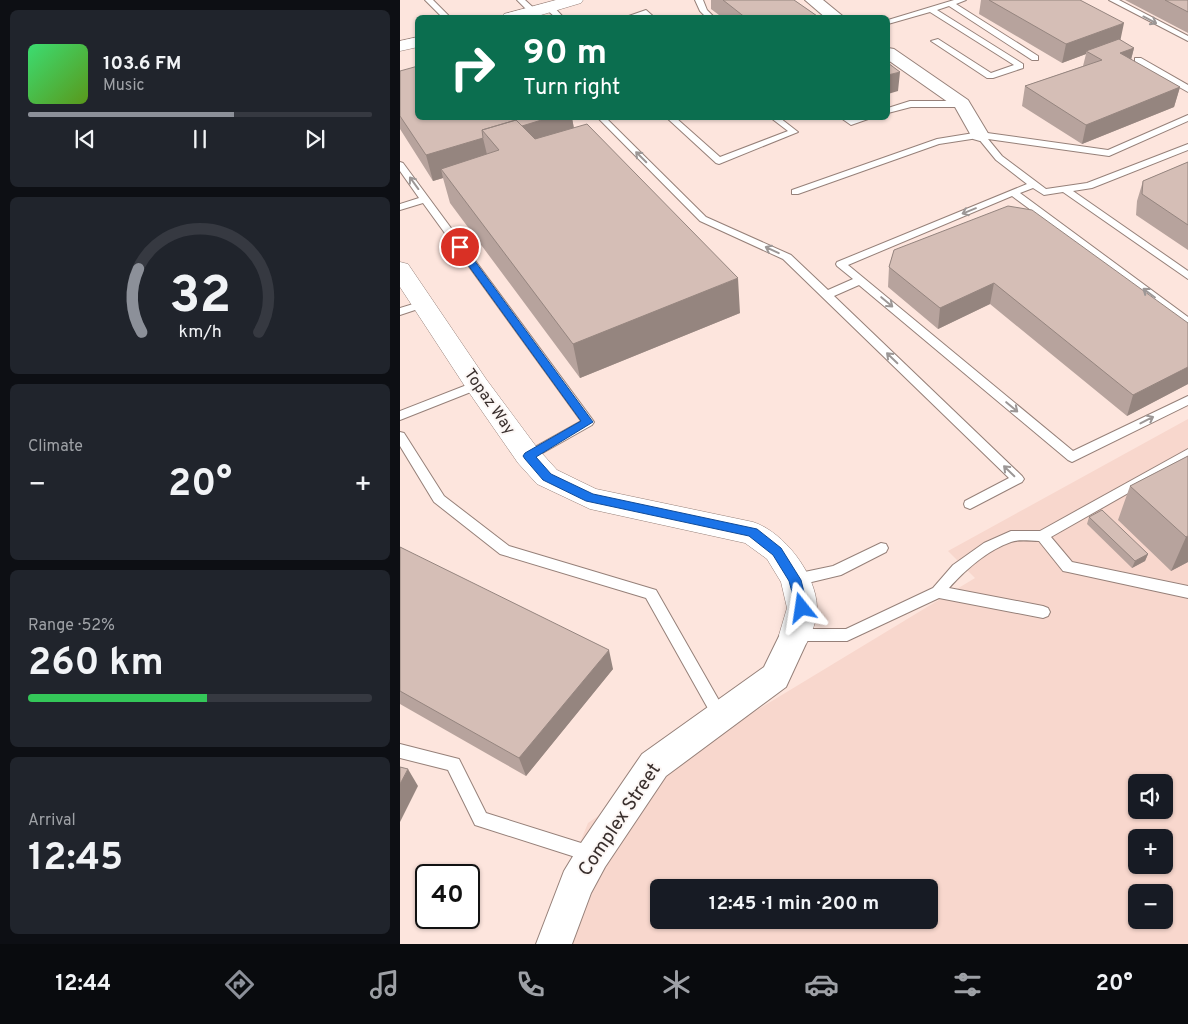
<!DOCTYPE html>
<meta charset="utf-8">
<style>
:root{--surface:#171b24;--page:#20242c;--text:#f1f3f6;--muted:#9ea1a6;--line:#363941;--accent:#8c9099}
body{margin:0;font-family:Overpass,sans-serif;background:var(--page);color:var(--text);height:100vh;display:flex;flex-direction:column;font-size:19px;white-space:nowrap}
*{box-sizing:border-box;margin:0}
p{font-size:16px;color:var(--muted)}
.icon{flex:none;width:28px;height:28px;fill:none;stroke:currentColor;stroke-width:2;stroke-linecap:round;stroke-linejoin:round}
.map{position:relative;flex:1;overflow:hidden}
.details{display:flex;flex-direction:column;gap:10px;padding:10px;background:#0d0f14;width:400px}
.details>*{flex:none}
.banner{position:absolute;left:15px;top:15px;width:475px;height:105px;border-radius:8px;box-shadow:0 1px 4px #0004;background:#0b6e4f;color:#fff;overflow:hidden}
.buttons{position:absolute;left:728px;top:774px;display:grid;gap:10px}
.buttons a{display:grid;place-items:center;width:45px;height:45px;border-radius:8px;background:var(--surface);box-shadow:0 1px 4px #0004;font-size:25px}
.speed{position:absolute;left:15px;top:864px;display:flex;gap:10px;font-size:25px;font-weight:700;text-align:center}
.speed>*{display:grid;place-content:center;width:65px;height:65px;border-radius:50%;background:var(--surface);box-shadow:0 1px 4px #0004;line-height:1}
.speed .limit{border:2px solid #111;border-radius:8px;background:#fff;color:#111}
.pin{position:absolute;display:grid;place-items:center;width:42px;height:42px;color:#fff;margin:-21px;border:2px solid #fff;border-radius:50%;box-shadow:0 1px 5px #0007}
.me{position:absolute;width:55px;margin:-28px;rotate:345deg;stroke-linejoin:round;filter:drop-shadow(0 0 4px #0008)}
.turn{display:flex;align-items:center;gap:18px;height:105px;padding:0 25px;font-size:22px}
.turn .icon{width:65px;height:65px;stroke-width:2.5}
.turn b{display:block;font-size:35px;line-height:42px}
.big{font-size:38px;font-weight:700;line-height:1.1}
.details .card{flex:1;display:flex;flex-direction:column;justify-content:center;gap:8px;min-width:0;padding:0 18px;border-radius:8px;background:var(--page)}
.details .dial{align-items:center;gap:0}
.dial svg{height:130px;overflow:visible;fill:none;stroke:var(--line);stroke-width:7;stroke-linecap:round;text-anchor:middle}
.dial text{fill:var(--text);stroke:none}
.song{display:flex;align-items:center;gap:15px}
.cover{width:60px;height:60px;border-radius:8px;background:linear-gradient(135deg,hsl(140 70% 55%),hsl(90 70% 35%))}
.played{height:5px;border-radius:2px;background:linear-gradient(90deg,var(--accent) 60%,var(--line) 60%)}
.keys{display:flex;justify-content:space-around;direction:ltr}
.heat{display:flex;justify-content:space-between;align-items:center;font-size:28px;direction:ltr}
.charge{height:8px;border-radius:4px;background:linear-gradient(90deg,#34c759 52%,var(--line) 0)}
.trip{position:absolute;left:250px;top:879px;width:288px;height:50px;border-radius:8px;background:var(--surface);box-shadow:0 1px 4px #0004;font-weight:700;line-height:50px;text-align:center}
.menu{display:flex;height:80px;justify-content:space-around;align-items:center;background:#090b0e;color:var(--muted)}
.menu .icon{width:35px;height:35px}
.menu .active{color:var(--accent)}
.menu b{font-size:22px;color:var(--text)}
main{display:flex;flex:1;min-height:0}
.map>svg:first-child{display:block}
.built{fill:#f8d7cd;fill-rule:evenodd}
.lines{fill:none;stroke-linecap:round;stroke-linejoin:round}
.service-casing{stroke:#968079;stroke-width:2}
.minor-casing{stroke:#968079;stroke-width:2}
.tertiary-casing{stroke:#968079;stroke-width:1}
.secondary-casing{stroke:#968079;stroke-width:1}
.service{fill:#fff;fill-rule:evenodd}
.minor{fill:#fff;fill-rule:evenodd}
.tertiary{fill:#fff;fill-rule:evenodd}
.secondary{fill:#fff;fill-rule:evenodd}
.wall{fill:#b7a39d}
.shaded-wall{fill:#95857f}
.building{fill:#d5beb6;stroke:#95857f}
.oneway{stroke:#9c9796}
.route{fill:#1a73e8;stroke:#114b97}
.labels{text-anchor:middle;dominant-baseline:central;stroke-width:4;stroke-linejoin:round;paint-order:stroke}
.street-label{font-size:16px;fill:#392f2d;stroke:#fcf7f5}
.near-street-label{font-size:19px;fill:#392f2d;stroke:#fcf7f5}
</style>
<main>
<section class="details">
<div class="card">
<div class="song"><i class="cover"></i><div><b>103.6 FM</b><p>Music</p></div></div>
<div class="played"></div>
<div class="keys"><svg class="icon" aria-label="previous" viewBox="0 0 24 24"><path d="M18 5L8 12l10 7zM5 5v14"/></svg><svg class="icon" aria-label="pause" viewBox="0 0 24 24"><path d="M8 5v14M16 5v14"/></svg><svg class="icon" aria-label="next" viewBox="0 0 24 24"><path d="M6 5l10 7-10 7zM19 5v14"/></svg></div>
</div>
<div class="card dial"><svg viewBox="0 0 100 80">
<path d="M14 69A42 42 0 1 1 86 69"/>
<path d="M14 69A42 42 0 0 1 12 30" stroke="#8c9099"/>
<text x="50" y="56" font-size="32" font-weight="700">32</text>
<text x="50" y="72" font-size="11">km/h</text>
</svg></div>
<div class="card"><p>Climate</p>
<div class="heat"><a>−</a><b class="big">20°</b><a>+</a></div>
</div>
<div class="card"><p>Range · 52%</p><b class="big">260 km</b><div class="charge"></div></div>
<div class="card"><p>Arrival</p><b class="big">12:45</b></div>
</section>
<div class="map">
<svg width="788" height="944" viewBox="0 0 788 944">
<rect width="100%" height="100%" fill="#fde5dd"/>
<path class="built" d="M788,419V944H139L188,823L314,736L575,578L548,551ZM736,782H764V810H736ZM736,838H764V865H736ZM259,888H529V920H259ZM736,892H764V920H736Z"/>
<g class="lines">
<g class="service-casing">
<path id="service" d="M25,0H33L51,18H43Z
M117,0H125L137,11L130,13Z
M295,0H303L307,10L315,18H307L300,11Z
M554,0H566L556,4L638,56V60H632L549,6L537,10L623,64V68L593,78H587L531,41L538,39L591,73L614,65L530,12L488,24V20Z
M709,0H719L788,36V41Z
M146,5H152L164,18H156L146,9Z
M246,10L255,18H247L245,15L236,18H223Z
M735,58H741L788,85V92L735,62Z
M510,101H562L566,104L562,107H511L488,113V108Z
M788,115V121L709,156L588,139L602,156L646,189L687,183L788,144V150L692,188L673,191L788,271V279L663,192L644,195L633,188L620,193L788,317V326L612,196L448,265L673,451L788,396V405L672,462L668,460L459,285L434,296L622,476L624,479L622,482L570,509L565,507L564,504L565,501L609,478L383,259L300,221L198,118H206L306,217L391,255L428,290L453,279L437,266L436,264L437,262L627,184L596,160L578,138L539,144L398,194H392V190L537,139L580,132L708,150Z
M267,118H276L320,157L388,131L371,118H380L398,132L319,164L316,163Z
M441,118H471L451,125Z
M0,162L3,163L192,419L194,422L192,425L132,459H124L122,456L124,453L181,421L23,203L0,210V204L19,198L0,171Z
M23,301L27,302L28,304L27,306L0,315V308Z
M77,381L83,385L81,388L0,420V411Z
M0,432L4,433L44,496L109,546L256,590L325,711L328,716L325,721L320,723L315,721L246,598L100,554L34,502L0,446Z
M788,449V459L651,537L672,562L788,586V598L668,572L663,571L639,541C630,541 619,539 611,542C588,550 565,570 549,588L643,606L648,608L650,612L648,616L643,618L539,598L447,641H395L390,639L388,635L390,631L395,629H446L533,588L553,565L584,543L611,531H640Z
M481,543L486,544L488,548L486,552L441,575L395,586L390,584L388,580L390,576L395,574L433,566Z
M0,744L59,759L86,813L197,848L199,854L197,860L191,862L75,825L48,770L0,758Z"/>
</g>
<g class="minor-casing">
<path id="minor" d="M405,0H423L445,18H426Z
M488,48L494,49L568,100L589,135L587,139L580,141L573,139L555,107L488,60Z
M395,622L406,626L410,635L386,687L266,776L205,867L191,893L172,944H136L164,871L181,843L242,754L364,667L384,626Z"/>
</g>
<g class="tertiary-casing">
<path id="tertiary" d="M0,262L8,264L86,379L138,449L157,470L196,489L353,522C384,532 416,574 417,607C418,619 411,634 406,644L395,648L384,644L379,635L387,608L381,582L367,559L345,543L190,509L137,484L118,463L68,391L0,287Z"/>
</g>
<g class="secondary-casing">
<path id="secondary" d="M156,0H183L181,3L131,18H102L104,14Z
M18,37V47L0,51V41Z"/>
</g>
<use href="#service" class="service"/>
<use href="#minor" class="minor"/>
<use href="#tertiary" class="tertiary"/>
<use href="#secondary" class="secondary"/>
</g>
<path class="wall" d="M311,0H394L420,18H323L311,9Z
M581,0H680L720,40L734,48L731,60L780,87L774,107L682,144L622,106L625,86L683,66L686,54L662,63L579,14Z
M725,0H788V33Z
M0,71L18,118H172L174,128L340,313L180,378L50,203L43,178L33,181L0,129Z
M788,162V250L736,215L737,201L743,181Z
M494,250L788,323V384L727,416L590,304L538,329L488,287L489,267Z
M788,456V562L771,571L718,520L730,486Z
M689,517L748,554L745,561L732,568L687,524Z
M0,547L213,669L126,776L0,704Z"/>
<path class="shaded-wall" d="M724,23L720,42L686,51V54L662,63L666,44Z
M734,48L729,67L720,53Z
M500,72L498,91L488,94V75Z
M780,87L774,107L682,144L686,125Z
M148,118H172L175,135L99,150L87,136Z
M83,138L89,163L41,169L43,178L33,181L26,155Z
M338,278L340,313L180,378L173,344Z
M594,283L590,304L538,329L540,308Z
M788,367V384L727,416L733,395Z
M788,536V562L771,571L786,537Z
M748,554L745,561L732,568L735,561Z
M209,650L213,669L126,776L119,758Z
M8,769L18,786L0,822V784Z"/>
<path class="building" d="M323,0H394L420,18H346Z
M589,0H680L724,23L666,44Z
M765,0H788V12Z
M719,39L734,48L720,53L780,87L686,125L625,86L702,60L686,51Z
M488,63L500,72L488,75Z
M18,66V118H148L122,126L116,120L82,130L83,138L26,155L0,116V71Z
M116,120L135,139L187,124L338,278L173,344L41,169L99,150L82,130Z
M788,162V225L742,194L743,181Z
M608,206L632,210L788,323V367L733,395L594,283L540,308L489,267L494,250Z
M788,456V536L786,537L730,486Z
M702,510L748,554L735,561L689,517Z
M0,547L209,650L119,758L0,691Z
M0,767L8,769L0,784Z"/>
<defs><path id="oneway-shaft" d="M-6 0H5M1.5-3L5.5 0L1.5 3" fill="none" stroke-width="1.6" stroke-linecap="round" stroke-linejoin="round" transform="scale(1.25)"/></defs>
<g class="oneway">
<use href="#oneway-shaft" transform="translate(750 20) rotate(28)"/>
<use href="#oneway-shaft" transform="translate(241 157) rotate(-135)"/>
<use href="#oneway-shaft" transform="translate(14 183) rotate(-126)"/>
<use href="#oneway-shaft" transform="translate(569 211) rotate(158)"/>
<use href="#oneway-shaft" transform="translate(372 250) rotate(-155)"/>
<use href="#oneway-shaft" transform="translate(749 293) rotate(-143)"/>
<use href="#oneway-shaft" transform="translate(487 302) rotate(40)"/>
<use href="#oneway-shaft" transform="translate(492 358) rotate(-136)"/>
<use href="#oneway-shaft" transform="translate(612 407) rotate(40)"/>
<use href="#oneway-shaft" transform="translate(747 420) rotate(-27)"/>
<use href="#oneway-shaft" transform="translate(609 471) rotate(-136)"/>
</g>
<path class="route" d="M60,244L63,245L193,422L136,457L151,474L193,494L357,529L381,548L401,580L408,608L406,611L402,613L397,611L389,581L373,555L349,536L186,501L143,480L125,459L123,456L125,453L181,421L55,247Z"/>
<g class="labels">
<g class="street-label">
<text transform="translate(89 402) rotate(55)">Topaz Way</text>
</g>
<g class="near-street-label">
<text transform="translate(220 820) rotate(-56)">Complex Street</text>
</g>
</g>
</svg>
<div class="buttons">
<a><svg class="icon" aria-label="sound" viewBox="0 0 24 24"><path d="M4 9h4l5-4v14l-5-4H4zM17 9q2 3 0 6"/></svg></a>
<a>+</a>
<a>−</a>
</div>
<div class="speed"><div class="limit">40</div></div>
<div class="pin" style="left:60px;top:247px;background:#d93025"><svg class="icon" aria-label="arrive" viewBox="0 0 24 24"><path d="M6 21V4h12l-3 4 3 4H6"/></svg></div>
<svg class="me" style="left:402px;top:608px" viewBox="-20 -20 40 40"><path d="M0-17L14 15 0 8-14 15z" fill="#1a73e8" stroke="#fff" stroke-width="4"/></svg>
<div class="trip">12:45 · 1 min · 200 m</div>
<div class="banner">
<div class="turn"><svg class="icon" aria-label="right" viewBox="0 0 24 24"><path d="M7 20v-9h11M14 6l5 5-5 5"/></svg><div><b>90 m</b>Turn right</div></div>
</div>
</div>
</main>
<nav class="menu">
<b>12:44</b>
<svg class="icon active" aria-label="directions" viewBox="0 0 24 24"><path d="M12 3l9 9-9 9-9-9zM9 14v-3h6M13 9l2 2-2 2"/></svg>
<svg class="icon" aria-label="music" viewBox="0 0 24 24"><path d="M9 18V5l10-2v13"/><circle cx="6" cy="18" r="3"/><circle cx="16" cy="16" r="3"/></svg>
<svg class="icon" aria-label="phone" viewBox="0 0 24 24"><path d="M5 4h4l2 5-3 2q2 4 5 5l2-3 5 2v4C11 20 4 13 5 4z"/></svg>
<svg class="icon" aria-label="climate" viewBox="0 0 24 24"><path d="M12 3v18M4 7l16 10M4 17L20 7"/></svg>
<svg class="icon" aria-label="car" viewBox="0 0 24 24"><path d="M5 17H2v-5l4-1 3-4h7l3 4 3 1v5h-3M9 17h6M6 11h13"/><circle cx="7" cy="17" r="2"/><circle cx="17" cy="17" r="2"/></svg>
<svg class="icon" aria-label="filters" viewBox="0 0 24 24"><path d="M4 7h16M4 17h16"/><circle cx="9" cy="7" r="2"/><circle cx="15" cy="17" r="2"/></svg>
<b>20°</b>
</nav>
